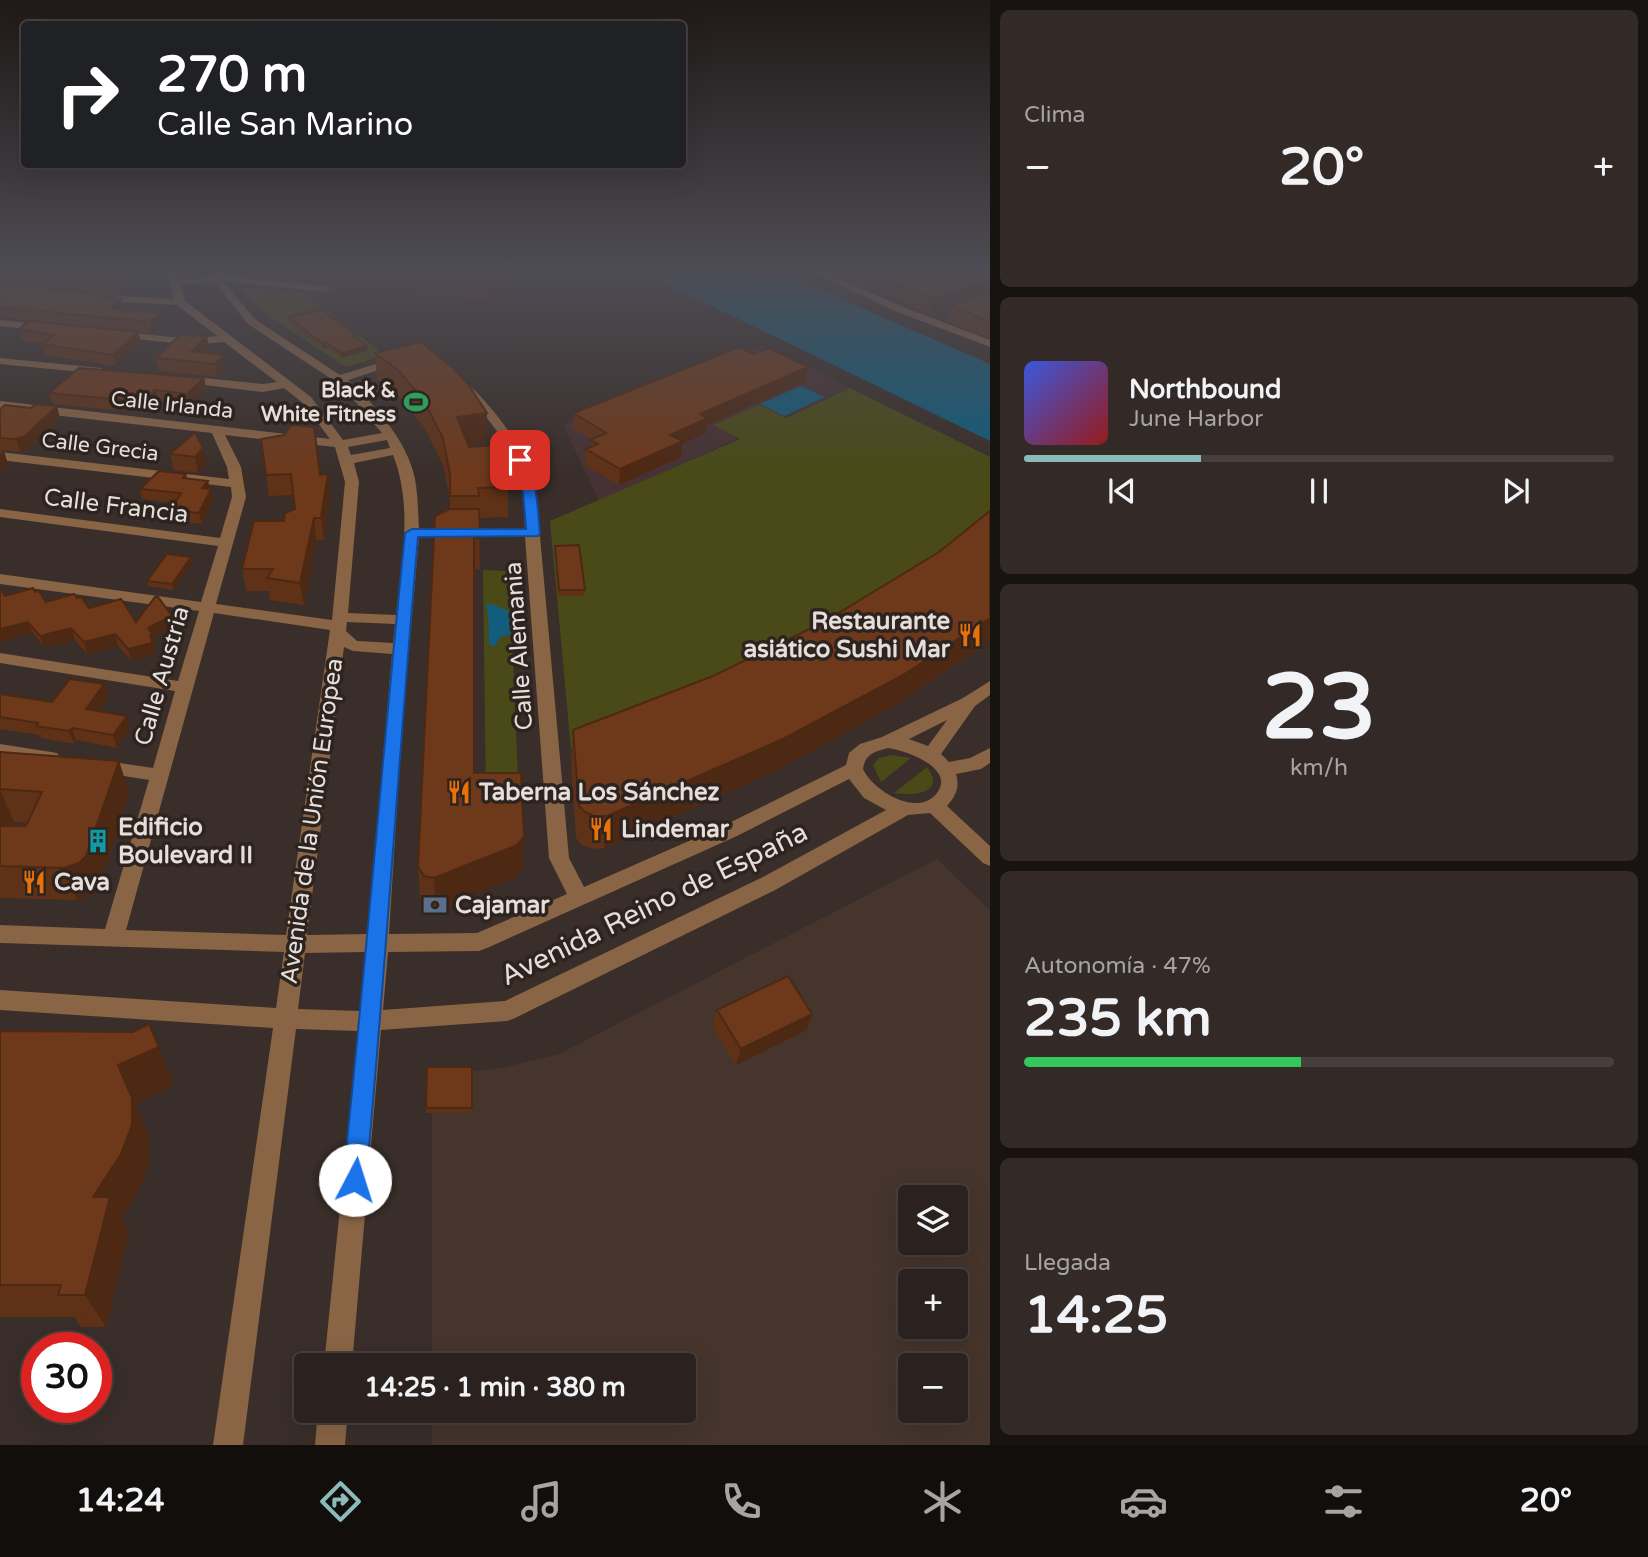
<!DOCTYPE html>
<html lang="es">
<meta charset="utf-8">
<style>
:root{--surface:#2b221f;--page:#332a28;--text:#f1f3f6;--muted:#a6a4a4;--line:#473f3d;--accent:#8bbbb9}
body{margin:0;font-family:"Varela Round",sans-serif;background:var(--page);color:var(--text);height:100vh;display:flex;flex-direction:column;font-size:26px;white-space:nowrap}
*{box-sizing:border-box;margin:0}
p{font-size:23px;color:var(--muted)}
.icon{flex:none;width:38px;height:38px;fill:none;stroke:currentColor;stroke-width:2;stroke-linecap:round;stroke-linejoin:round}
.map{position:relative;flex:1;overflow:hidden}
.sheet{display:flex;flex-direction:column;gap:10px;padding:10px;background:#181311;width:658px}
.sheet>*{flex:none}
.hud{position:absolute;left:21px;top:21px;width:665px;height:147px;border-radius:7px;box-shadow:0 7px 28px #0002,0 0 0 2px var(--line);background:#202124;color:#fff;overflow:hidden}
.fabs{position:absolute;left:898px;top:1185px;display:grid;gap:14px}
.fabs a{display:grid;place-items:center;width:70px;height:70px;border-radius:7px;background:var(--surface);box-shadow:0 7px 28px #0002,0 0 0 2px var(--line);font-size:35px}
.speed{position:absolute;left:21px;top:1332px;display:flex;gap:14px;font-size:35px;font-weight:700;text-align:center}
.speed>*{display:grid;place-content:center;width:91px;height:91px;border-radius:50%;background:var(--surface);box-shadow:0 7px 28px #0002,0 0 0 2px var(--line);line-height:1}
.speed .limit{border:10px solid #d22;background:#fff;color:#111}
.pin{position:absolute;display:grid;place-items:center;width:60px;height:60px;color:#fff;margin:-30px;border-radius:14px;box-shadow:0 4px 10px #0006}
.me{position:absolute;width:77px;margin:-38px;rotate:5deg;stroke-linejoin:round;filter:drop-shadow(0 0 5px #0008)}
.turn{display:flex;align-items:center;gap:24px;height:147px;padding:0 21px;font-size:32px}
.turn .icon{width:91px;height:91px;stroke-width:2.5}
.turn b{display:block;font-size:49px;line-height:60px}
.big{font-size:52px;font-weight:700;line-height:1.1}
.sheet .card{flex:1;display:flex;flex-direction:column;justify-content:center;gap:10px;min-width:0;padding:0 24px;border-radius:10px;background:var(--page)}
.sheet .dial{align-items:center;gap:0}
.dial b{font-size:91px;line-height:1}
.song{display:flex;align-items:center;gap:21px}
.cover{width:84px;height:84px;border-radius:10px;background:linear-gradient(135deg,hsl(230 70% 55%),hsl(0 70% 35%))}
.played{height:7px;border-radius:4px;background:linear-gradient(90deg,var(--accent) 30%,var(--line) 30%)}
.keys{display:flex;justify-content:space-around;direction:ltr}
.heat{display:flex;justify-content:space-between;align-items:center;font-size:38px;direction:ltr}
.charge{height:10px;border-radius:5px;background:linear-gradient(90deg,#34c759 47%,var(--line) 0)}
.trip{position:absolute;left:294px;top:1353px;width:402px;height:70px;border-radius:7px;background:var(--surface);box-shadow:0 7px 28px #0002,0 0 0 2px var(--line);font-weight:700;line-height:70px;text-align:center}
.dock{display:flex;height:112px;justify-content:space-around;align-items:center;background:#110e0c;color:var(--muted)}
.dock .icon{width:49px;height:49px}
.dock .on{color:var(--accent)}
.dock b{font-size:32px;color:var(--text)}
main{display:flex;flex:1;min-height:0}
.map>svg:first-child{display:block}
.built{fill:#45352c;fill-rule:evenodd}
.education{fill:#463234}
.green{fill:#494a18}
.water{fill:#125c7c}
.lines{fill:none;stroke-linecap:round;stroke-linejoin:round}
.minor{fill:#896445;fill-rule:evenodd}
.wall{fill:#5f3117;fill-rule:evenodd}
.shaded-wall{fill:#4d2813}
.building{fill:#6e391b;stroke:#4d2813;stroke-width:2}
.route{fill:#1a73e8;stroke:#114b97;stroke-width:2}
.labels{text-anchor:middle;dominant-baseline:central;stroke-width:7;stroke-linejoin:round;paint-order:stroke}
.far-poi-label{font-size:21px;font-weight:bold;fill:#e5deda;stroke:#2e241f;text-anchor:end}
.far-street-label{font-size:21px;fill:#e5deda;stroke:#2e241f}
.street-label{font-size:24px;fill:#e5deda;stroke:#2e241f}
.poi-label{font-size:24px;font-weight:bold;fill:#e5deda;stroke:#2e241f;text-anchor:start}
.near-street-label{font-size:28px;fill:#e5deda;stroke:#2e241f}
</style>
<main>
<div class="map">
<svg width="990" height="1445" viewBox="0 0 990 1445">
<rect width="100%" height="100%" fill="#392e29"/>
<path class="built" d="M937,859L990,910V1445H432V1411L684,1410V1365H432V1076L501,1068L559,1054ZM910,1197H956V1242H910ZM910,1281H956V1326H910ZM910,1365H956V1410H910Z"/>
<path class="education" d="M764,345L850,388L599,501L563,425Z"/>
<path class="green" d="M245,288L304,293L377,349L381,356L346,367L265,313L242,290Z
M850,388L990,457V516L915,575L642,720L571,749L550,521L740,439L713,425L759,405L786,418Z
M483,570L509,571L519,800L486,796Z
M891,755L911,758L881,782L873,765L879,758Z
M927,767C947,794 912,796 894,793Z"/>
<path class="water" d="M642,272H779L990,364V441Z
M801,386L825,397L784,416L760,404Z
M492,604L510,612L511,634L500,637L495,646L489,645C489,637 489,612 486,605Z"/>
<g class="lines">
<path class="minor" d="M167,272H177L179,280L214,276L211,272H221L224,275L329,287L330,289L325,292L225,281V284L256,320L340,375L395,358H403V362L348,380C375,404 409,444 415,479C418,495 418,512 419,529H525C524,513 525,494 521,479C510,442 483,411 456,384V380H464C495,409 519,441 535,481L569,858L584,887L723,826L846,765L849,753L860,744L882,737L963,698L990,681V695L975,706L941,754L949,762L970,758L990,748V763L981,769L956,774C960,787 956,796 947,806L990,846V866L983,863L930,813L908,815L777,889L515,1018L507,1021L381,1030L352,1365H324L358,1031L296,1029L243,1445H213L273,1028L0,1010V990L276,1008L284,952L0,943V925L105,929L149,780L99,772L93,771L90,766L93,761L99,760L153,768L175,691L0,663V653L178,681L199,611L0,584V574L201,602L218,546L0,517V509L220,538L232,497L231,487L0,460V452L229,479L227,467L212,433L0,409V401L330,439L303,403L284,388L263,392L180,382V378L184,376L263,384L277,382L224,342L190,345L111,336L110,334L115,331L190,339L217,336L177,305L100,301L95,298L100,295L174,299ZM215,282L248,324L342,386L382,433L343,440L311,397L185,301L181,285ZM225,435L335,447L345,482L332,620L216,604L246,497L241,467ZM387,440L390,448L351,455L348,447ZM393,455C413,505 402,562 396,615L348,613L359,482L354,463ZM419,537H525L549,858L567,894L477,933L389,934L401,742ZM214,613L330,630L286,935L126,930ZM347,622L395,624L393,643L357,641L346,631ZM344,647L353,651L392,654L368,934L307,935ZM947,720L928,746L909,739ZM888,748C905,750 956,768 937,793C918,818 873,791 863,769C865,754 874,752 888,748ZM849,779L864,798L886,810L763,877L505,1001L383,1010L388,952L479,951L487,948L737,836ZM367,952L361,1011L298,1009L305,953Z
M812,272H824L903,307L990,340V347L895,311Z
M0,320L45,325L50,328L45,331L0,326Z
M0,358L101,368L107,371L101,374L0,364Z
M0,744L51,752L57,753L60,758L57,763L51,764L0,756Z
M318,1410H348L345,1445H315Z"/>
</g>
<path class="wall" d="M0,272L89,273L91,272H136L137,277L117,294L0,283Z
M253,272H271V273Z
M304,272H504V277L490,301L465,299L464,292L377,285V280L305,277Z
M847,272H990V339L947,321L951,307L929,314L845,278Z
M0,284L103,296L123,308L122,310L162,323L152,333L0,317Z
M288,317L357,339L368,351L342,358L327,348L323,349L288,322Z
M19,329L138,332L141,343L116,366L45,355L42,344L22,341Z
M209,348L205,353L226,368L217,377L159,371L156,358Z
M375,353L487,413V441L468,444L469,447L508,487V517L479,518L480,569H475L474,773L524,837L523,869L516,877L436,911L426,908L420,898L418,866L450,509V501L444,467L424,427L400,398L377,380Z
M754,354L808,367L805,382L707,425L706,433L682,444L681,457L619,485L585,465L586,449L590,448L591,440L573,428L574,413Z
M204,378L206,389L189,405L158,401L147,413L53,404L49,393Z
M0,409L60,418L29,449L20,452L2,450L8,464L0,471Z
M195,432L206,463L198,473L174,470L170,454Z
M261,439L320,475L328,474L330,495L324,540H316L304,605L270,600L269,591H246L242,569L284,521L295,509L294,495L269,496Z
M186,474L187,478L209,489L213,499L202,524L172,520L170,510L174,503L142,499L140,489Z
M555,546L585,590L584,596H558Z
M192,563L173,590L148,586L147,581Z
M0,588L5,596L35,592L46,602L77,598L89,608L136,622L175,628L153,638L155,646L153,647L155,654L131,660L118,646L87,654L75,640L44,647L33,633L1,641L0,639Z
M981,647L892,707L775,771L604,848L593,849L582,845L576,838L571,763L573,730Z
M104,684L108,697L98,711L130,728L117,748L76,740L74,744L41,738L39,735L0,729V694L52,702Z
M0,752L119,761L129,793L99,888L92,895L77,900L0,898ZM14,822L28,823L26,826H12Z
M717,1010L812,1014L807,1030L736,1065L712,1027Z
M0,1032L174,1085L135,1104L149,1136V1162L139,1190L122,1218L129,1232L106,1327H81L74,1317H0Z
M472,1067V1113H426V1108Z"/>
<path class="shaded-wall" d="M129,272H136L137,277L117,294L114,284Z
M493,272H504V277L490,301V277Z
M990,280V293L929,314L933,299Z
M121,298L123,308L113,318L111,308Z
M160,313L162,323L152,333L150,322Z
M138,332L141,343L116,366L113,355Z
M207,336L209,348L194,363L192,351Z
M327,343V348L323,349V344Z
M367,346L368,351L342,358L341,353Z
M224,355L226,368L217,377L215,364Z
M808,367L805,382L707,425L706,433L682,444L681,457L619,485L620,469L700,414Z
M204,378L206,389L189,405L187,394Z
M155,390L158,401L147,413L144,402Z
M57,406L60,418L29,449L20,452L16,439Z
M487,413V441L458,446L457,417Z
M203,448L206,463L198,473L195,457Z
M4,451L8,464L0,471V454Z
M328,474L330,495L324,540L321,518Z
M208,481L213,499L202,524L199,513L202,488Z
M314,518L316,540L304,605L300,583Z
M474,538L475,569L474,805Z
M191,557L192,563L173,590L172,584Z
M172,616L175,628L153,638L155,646L153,647L155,654L131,660L128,649L148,628Z
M990,618V640L892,707L775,771L604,848L607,816Z
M28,622L33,633L1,641L0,637V629Z
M71,628L75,640L44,647L40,636Z
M115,634L118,646L87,654L84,642Z
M104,684L108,697L91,721L86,709Z
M127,716L130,728L117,748L113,735Z
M72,728L76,740L74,744L69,731Z
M119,761L129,793L99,888L92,895L77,900L64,868Z
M0,790L14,822L0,851Z
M524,837L523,869L516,877L436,911L434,878Z
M812,1014L807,1030L736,1065L741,1049Z
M159,1047L174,1085L135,1104L149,1136V1162L139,1190L122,1218L129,1232L106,1327L85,1295L93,1197L118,1065Z"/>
<path class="building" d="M0,272L89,273L91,272H129L114,284L0,274Z
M466,272H493L490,277L464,274Z
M867,272H990V280L933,299Z
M0,284L102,294L100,296L121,298L111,308L113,309L160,313L150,322L0,307Z
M990,292V322L951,306Z
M320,309L357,335L353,336L367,346L341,353L327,343L323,344L288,317Z
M29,321L138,332L113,355L42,344L55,335L19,329Z
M180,335L207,336L192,351L224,355L215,364L156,358Z
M421,342L453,368L468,384L487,413L457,417L469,447L501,445L508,487L478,488L479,496H450V475L443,438L423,399L398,370L375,353Z
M739,347L754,354L769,348L808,367L700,414L708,418L670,435L683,441L620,469L586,449L598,444L590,440L606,433L574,413Z
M79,368L204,378L187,394L155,390L144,402L49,393Z
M36,404L57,406L25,436L16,439L0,438V409L5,405L31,408Z
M291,425L314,427L320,475L328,474L321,518H314L300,583L267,578L273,569H242L254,521H284L285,513L295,509L291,474L266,475L261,439L284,435Z
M195,432L203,448L195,457L170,454Z
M159,471L186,474L183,478L208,481L202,488L211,489L199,513L170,510L181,493L140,489Z
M449,509H479L480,538H474V773H521L524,837L517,845L434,878L424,876L418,866L435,516Z
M990,511V618L903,675L783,739L607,816L596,817L585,812L579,806L573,730L713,676L822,623L939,552Z
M579,545L585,590H559L555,546Z
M167,554L191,557L172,584L147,581Z
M0,588L5,596L33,588L35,592L39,591L46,602L74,594L77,598L81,597L89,608L121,599L136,622L155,597H158L172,616L148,628L152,634L150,635L152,643L128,649L115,634L84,642L71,628L40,636L28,622L0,629Z
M70,679L104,684L86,709L127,716L113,735L72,728L69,731L36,726L38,723L0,717V694L52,702Z
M0,752L119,761L86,856L79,863L64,868L0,866V826H26L42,792L0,789Z
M788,976L812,1014L741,1049L717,1010Z
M149,1024L159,1047L118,1065L132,1098V1125L121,1154L93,1197H110L85,1295H58L61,1285H0V1032L3,1031L133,1032Z
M427,1067H472V1108H426Z"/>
<linearGradient id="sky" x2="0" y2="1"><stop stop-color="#1f1917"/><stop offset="0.57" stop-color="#4e4c54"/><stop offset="1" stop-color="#4e4c54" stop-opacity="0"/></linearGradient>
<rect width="990" height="474" fill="url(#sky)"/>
<path class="route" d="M520,457C537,464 538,516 540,533L538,536L418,537C399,751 386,966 366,1180L363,1188L355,1191L347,1188L343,1180C366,964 383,749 405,533L412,529H526L522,481L515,460Z"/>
<defs>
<g id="stadium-bare" transform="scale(1.89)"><path d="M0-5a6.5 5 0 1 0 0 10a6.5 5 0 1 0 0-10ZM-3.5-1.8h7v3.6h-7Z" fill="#2e9e5b" stroke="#2e241f" stroke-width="2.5" paint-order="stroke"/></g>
<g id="restaurant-bare" transform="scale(1.89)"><path d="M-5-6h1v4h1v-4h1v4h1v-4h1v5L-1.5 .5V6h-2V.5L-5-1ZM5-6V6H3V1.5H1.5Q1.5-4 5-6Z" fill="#e8710a" stroke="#2e241f" stroke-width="2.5" paint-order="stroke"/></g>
<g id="building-bare" transform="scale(1.89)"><path d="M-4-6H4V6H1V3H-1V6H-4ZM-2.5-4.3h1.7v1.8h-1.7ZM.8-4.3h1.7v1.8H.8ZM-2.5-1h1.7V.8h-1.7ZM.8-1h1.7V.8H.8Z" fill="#0f9aa8" stroke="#2e241f" stroke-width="2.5" paint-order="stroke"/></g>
<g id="bank-bare" transform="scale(1.89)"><path d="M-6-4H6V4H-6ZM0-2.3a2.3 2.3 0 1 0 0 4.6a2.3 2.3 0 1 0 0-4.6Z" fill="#5c6f8a" stroke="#2e241f" stroke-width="2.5" paint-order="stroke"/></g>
</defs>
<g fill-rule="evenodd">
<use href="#stadium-bare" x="416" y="402"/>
<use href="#restaurant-bare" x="970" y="635"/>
<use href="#restaurant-bare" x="459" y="792"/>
<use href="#restaurant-bare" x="601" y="829"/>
<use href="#building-bare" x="98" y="841"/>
<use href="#restaurant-bare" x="34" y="882"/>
<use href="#bank-bare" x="435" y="905"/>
</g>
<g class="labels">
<g class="far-poi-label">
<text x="396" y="390">Black &amp;<tspan x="396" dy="24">White Fitness</tspan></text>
</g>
<g class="far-street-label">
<text transform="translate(172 405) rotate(6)">Calle Irlanda</text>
<text transform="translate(100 447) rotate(7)">Calle Grecia</text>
</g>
<g class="street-label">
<text transform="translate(116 506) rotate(7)">Calle Francia</text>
<text transform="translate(519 646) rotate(-94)">Calle Alemania</text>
<text transform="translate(162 676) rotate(-74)">Calle Austria</text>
<text transform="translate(312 821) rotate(-82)">Avenida de la Unión Europea</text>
</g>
<g class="poi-label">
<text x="950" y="621" text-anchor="end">Restaurante<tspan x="950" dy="28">asiático Sushi Mar</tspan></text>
<text x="479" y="792">Taberna Los Sánchez</text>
<text x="118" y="827">Edificio<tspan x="118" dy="28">Boulevard II</tspan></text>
<text x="621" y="829">Lindemar</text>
<text x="54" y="882">Cava</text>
<text x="455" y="905">Cajamar</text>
</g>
<g class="near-street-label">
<text transform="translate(654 904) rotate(-26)">Avenida Reino de España</text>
</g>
</g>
</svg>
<div class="fabs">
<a><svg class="icon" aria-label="layers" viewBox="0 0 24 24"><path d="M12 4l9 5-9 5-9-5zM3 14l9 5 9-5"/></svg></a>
<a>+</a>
<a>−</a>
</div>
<div class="speed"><div class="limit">30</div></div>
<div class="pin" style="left:520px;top:460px;background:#d93025"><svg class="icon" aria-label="arrive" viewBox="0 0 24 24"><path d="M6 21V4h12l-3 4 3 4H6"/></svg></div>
<svg class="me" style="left:355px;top:1180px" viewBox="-20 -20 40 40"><circle r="19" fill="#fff"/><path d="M0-13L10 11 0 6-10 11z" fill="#1a73e8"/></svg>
<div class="trip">14:25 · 1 min · 380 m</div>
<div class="hud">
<div class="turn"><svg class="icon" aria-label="right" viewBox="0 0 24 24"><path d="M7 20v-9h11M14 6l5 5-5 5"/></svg><div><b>270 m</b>Calle San Marino</div></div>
</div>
</div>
<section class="sheet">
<div class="card"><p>Clima</p>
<div class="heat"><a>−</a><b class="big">20°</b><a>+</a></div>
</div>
<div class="card">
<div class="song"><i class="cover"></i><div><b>Northbound</b><p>June Harbor</p></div></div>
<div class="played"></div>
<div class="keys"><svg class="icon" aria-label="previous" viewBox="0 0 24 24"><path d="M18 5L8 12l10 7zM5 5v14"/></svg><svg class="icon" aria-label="pause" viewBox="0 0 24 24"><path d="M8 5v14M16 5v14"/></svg><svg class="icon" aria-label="next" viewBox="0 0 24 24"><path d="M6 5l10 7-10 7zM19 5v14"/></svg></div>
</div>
<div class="card dial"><b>23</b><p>km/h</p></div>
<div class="card"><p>Autonomía · 47%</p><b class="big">235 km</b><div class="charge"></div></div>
<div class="card"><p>Llegada</p><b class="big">14:25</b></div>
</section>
</main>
<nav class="dock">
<b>14:24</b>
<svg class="icon on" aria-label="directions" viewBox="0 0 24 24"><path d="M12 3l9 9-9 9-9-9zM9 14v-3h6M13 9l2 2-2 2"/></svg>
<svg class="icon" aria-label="music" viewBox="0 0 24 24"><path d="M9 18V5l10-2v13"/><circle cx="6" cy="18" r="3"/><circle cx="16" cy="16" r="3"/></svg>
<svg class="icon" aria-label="phone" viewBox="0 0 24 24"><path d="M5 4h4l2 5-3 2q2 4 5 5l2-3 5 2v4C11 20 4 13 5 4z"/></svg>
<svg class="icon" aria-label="climate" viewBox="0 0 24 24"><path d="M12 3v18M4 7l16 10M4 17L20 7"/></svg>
<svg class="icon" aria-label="car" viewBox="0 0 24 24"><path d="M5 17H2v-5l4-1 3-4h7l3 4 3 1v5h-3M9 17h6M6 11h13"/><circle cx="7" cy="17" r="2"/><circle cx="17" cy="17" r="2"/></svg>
<svg class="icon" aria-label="filters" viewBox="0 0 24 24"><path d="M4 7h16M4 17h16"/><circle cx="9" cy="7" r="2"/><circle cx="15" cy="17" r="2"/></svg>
<b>20°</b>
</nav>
